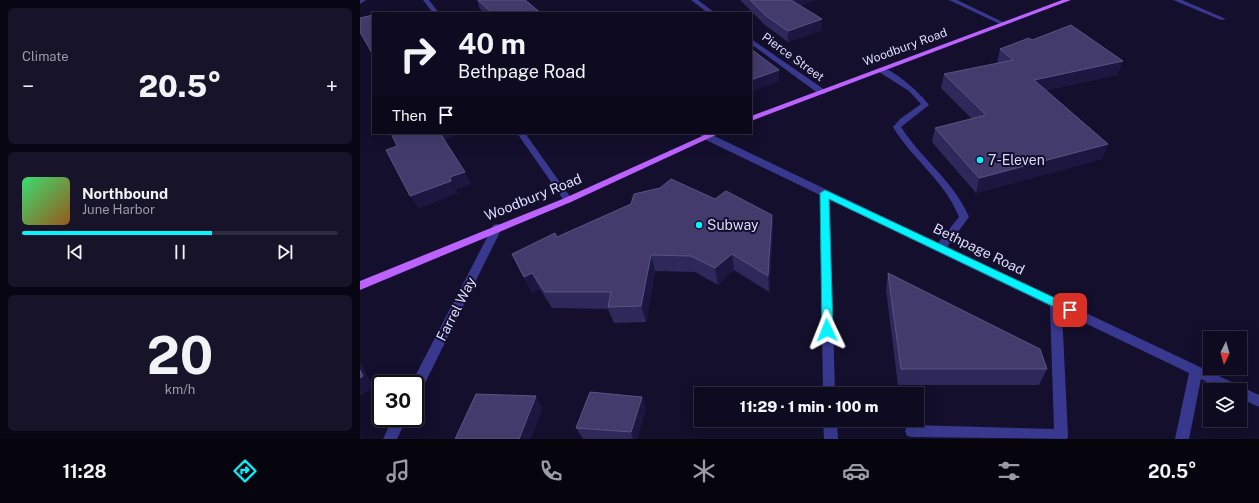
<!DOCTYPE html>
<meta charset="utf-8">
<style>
:root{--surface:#0e0b21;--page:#17142a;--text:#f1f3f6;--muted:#9b9ba5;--line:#2e2b3f;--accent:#07f4ff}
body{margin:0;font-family:"Public Sans",sans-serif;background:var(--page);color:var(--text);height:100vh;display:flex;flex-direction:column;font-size:15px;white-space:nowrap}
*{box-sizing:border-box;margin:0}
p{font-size:13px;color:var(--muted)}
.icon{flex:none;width:22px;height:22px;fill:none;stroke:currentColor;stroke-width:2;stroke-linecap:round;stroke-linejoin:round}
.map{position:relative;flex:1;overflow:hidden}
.side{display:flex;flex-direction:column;gap:8px;padding:8px;background:#080612;width:360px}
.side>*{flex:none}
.banner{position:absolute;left:12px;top:12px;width:380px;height:122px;border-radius:0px;box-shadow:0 4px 16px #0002,0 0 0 1px var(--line);background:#0e0b21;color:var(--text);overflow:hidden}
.needle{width:26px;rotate:185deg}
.buttons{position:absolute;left:843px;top:331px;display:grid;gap:8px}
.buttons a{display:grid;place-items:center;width:44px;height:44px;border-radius:0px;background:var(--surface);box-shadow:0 4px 16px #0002,0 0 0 1px var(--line);font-size:20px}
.speed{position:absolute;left:12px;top:375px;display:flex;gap:8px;font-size:20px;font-weight:700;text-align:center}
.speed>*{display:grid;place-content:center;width:52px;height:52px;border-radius:50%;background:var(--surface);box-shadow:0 4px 16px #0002,0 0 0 1px var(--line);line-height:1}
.speed .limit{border:2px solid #111;border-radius:6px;background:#fff;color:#111}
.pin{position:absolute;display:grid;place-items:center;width:34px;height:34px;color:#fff;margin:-17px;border-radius:8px;box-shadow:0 2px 6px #0006}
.me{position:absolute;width:44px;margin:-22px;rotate:358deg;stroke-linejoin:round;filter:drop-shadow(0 0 3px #0008)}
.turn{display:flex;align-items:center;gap:14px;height:84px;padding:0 20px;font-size:18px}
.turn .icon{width:52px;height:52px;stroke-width:2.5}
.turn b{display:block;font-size:28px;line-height:34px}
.then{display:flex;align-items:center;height:38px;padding:0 20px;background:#0003;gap:8px;font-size:15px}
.big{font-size:30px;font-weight:800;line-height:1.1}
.side .widget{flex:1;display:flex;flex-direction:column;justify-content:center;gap:6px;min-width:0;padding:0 14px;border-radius:6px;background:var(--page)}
.side .dial{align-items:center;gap:0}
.dial b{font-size:52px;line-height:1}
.song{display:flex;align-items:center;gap:12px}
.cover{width:48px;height:48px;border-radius:6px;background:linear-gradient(135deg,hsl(140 70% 55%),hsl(30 70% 35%))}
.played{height:4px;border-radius:2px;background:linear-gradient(90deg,var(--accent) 60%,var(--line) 60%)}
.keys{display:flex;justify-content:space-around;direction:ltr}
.heat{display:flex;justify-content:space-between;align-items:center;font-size:22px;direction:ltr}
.trip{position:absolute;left:334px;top:387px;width:230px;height:40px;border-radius:0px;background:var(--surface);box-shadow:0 4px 16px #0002,0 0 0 1px var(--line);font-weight:800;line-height:40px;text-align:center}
.tabs{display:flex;height:64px;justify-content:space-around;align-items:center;background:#06040d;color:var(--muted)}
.tabs .icon{width:28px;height:28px}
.tabs .active{color:var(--accent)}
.tabs b{font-size:18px;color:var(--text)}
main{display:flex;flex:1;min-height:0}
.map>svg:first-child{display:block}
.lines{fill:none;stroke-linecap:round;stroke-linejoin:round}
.minor{fill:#38398e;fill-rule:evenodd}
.major{fill:#bb62ff;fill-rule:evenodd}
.wall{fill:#2f285a}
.shaded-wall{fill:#1c1640}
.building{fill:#423b6c;stroke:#5a5483}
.route{fill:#07f4ff;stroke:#059fa6}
.poi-dot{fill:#07f4ff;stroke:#130f2c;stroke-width:1.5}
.labels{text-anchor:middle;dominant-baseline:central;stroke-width:4;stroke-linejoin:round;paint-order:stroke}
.far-street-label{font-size:12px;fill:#dddbff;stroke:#130f2c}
.poi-label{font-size:14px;fill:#dddbff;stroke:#130f2c;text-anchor:start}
.street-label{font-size:14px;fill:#dddbff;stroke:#130f2c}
</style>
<main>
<section class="side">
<div class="widget"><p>Climate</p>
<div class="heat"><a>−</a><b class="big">20.5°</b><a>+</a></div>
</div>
<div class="widget">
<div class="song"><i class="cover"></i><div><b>Northbound</b><p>June Harbor</p></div></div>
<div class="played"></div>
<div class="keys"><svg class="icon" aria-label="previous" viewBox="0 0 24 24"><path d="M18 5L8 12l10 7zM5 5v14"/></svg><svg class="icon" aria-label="pause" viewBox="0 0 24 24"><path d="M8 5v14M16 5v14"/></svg><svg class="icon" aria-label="next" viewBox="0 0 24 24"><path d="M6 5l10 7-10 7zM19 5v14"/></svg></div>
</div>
<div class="widget dial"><b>20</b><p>km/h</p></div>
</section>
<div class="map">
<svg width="899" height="439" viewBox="0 0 899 439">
<rect width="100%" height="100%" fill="#130f2c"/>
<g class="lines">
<path class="minor" d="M0,0H6L0,4Z
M63,0H69L79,13H73Z
M331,0H338L355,13H348Z
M589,0H597L647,24L642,25Z
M813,0H822L866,19L861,20Z
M391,39L465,90V94H459L391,44Z
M519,68C532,66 562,95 569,105L541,127C562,160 594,181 609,217L587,247L899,395V407L880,398V390H864L841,379L829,439H815L829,373L702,312L708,436L707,439L552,437L547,436L545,431L547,426L552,425L694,429L690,306L470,200L475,394H463L460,195L344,139L339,133H348L578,243L599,217C585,181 552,159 533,127L540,119L561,104L549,91L519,72Z
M157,133H165L211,198L213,200L211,202H205Z
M137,224L141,225L142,228L60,393L55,395V384H51L132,228L133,225Z
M33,418H47L37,439H23Z
M463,420H477L478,439H464Z"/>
<path class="major" d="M702,0H711L391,121V116Z
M349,133H360L211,202L0,290V281L205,198Z"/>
</g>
<path class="wall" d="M117,0H166L181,13H125L120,9Z
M380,0H457L440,5L462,30L428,42L405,25Z
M672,40L763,61L757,75L686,90L748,144L742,159L616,193L572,142L575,128L612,119L581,88L584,74L637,63L640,49Z
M355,199L412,215L413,231L409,292L374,270L358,285L335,272L295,271L286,322L254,323L248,309L192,308L180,289L172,293L152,254L197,237Z
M528,273L687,369L679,385H538L526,290Z
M286,408L277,439H223L216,428Z"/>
<path class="shaded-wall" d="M429,0H457L429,9Z
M462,19V30L428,42V31Z
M763,61L757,75L670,93L674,80Z
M419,70V81L391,92V80Z
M80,133H91L93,137L83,141Z
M748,144L742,159L616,193L619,178Z
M105,172L111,184L96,190L90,177Z
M91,181L98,193L58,209L50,196Z
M412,215L413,231L409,292L408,276Z
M372,254L374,270L358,285L355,268Z
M291,255L295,271L286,322L281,306Z
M172,273L180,289L172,293L164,277Z
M0,361L14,388L0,396Z
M176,396L183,408L171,439H159Z
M282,397L286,408L277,439H273L271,432Z"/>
<path class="building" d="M118,0H165L181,13H132Z
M390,0H431L462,19L428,31L405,15Z
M13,15V55L0,32V18Z
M711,25L763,61L674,80L748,144L619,178L575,128L626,115L584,74L653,60L640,49L669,38L672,40Z
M391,49L419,70L391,80Z
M31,133H80L105,172L90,177L91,181L50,196L26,150L37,146Z
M311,179L355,199L366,191L412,215L408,276L372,254L355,268L331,256L291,255L281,306L248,307L251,292H185L172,273L164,277L152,254L195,233L197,237L271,204L274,194L300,188Z
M528,273L680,349L687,369H541Z
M0,370L3,376L0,378Z
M230,392L282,397L271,432L216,428Z
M116,394L176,396L159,439H95Z"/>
<path class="route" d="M465,190L714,307L716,310L714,313L710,315L707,313L469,199L473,330L471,333L467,334L463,333L462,330L460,193Z"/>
<g class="poi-dot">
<circle cx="620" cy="160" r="4"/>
<circle cx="339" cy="225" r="4"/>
</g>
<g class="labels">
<g class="far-street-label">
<text transform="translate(545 47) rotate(-20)">Woodbury Road</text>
<text transform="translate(433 57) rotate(36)">Pierce Street</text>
</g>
<g class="poi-label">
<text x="628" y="160">7-Eleven</text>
<text x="347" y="225">Subway</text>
</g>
<g class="street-label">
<text transform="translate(173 197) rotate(-22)">Woodbury Road</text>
<text transform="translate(619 249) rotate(26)">Bethpage Road</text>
<text transform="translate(96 309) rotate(-63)">Farrel Way</text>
</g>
</g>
</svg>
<div class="buttons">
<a><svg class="needle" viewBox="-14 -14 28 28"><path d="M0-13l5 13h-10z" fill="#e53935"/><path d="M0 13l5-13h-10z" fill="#9b9ba5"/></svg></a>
<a><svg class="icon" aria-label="layers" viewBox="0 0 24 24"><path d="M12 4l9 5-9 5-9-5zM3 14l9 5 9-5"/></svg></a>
</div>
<div class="speed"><div class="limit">30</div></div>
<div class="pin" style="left:710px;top:310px;background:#d93025"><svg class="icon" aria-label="arrive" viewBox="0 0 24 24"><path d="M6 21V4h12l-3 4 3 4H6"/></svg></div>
<svg class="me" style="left:467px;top:330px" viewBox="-20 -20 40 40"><path d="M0-17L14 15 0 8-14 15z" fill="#07f4ff" stroke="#fff" stroke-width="4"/></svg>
<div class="trip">11:29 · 1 min · 100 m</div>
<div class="banner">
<div class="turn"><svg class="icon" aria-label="right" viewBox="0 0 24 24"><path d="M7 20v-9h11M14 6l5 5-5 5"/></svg><div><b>40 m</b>Bethpage Road</div></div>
<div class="then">Then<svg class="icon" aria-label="arrive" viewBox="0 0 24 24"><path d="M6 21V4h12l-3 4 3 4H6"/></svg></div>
</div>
</div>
</main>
<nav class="tabs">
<b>11:28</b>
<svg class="icon active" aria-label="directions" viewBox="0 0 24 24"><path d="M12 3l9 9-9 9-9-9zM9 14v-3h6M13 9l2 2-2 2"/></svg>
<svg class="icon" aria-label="music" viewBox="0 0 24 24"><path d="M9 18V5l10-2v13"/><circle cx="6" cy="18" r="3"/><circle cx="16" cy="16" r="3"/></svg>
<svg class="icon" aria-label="phone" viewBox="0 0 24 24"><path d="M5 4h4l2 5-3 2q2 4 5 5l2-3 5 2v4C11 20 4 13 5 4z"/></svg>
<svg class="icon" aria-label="climate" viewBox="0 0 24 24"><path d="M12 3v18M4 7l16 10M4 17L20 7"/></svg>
<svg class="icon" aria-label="car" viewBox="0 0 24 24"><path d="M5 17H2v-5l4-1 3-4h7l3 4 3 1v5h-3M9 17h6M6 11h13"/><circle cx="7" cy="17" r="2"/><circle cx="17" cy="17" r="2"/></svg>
<svg class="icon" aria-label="filters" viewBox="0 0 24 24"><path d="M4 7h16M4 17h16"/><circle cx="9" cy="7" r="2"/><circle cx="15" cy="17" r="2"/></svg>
<b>20.5°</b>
</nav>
